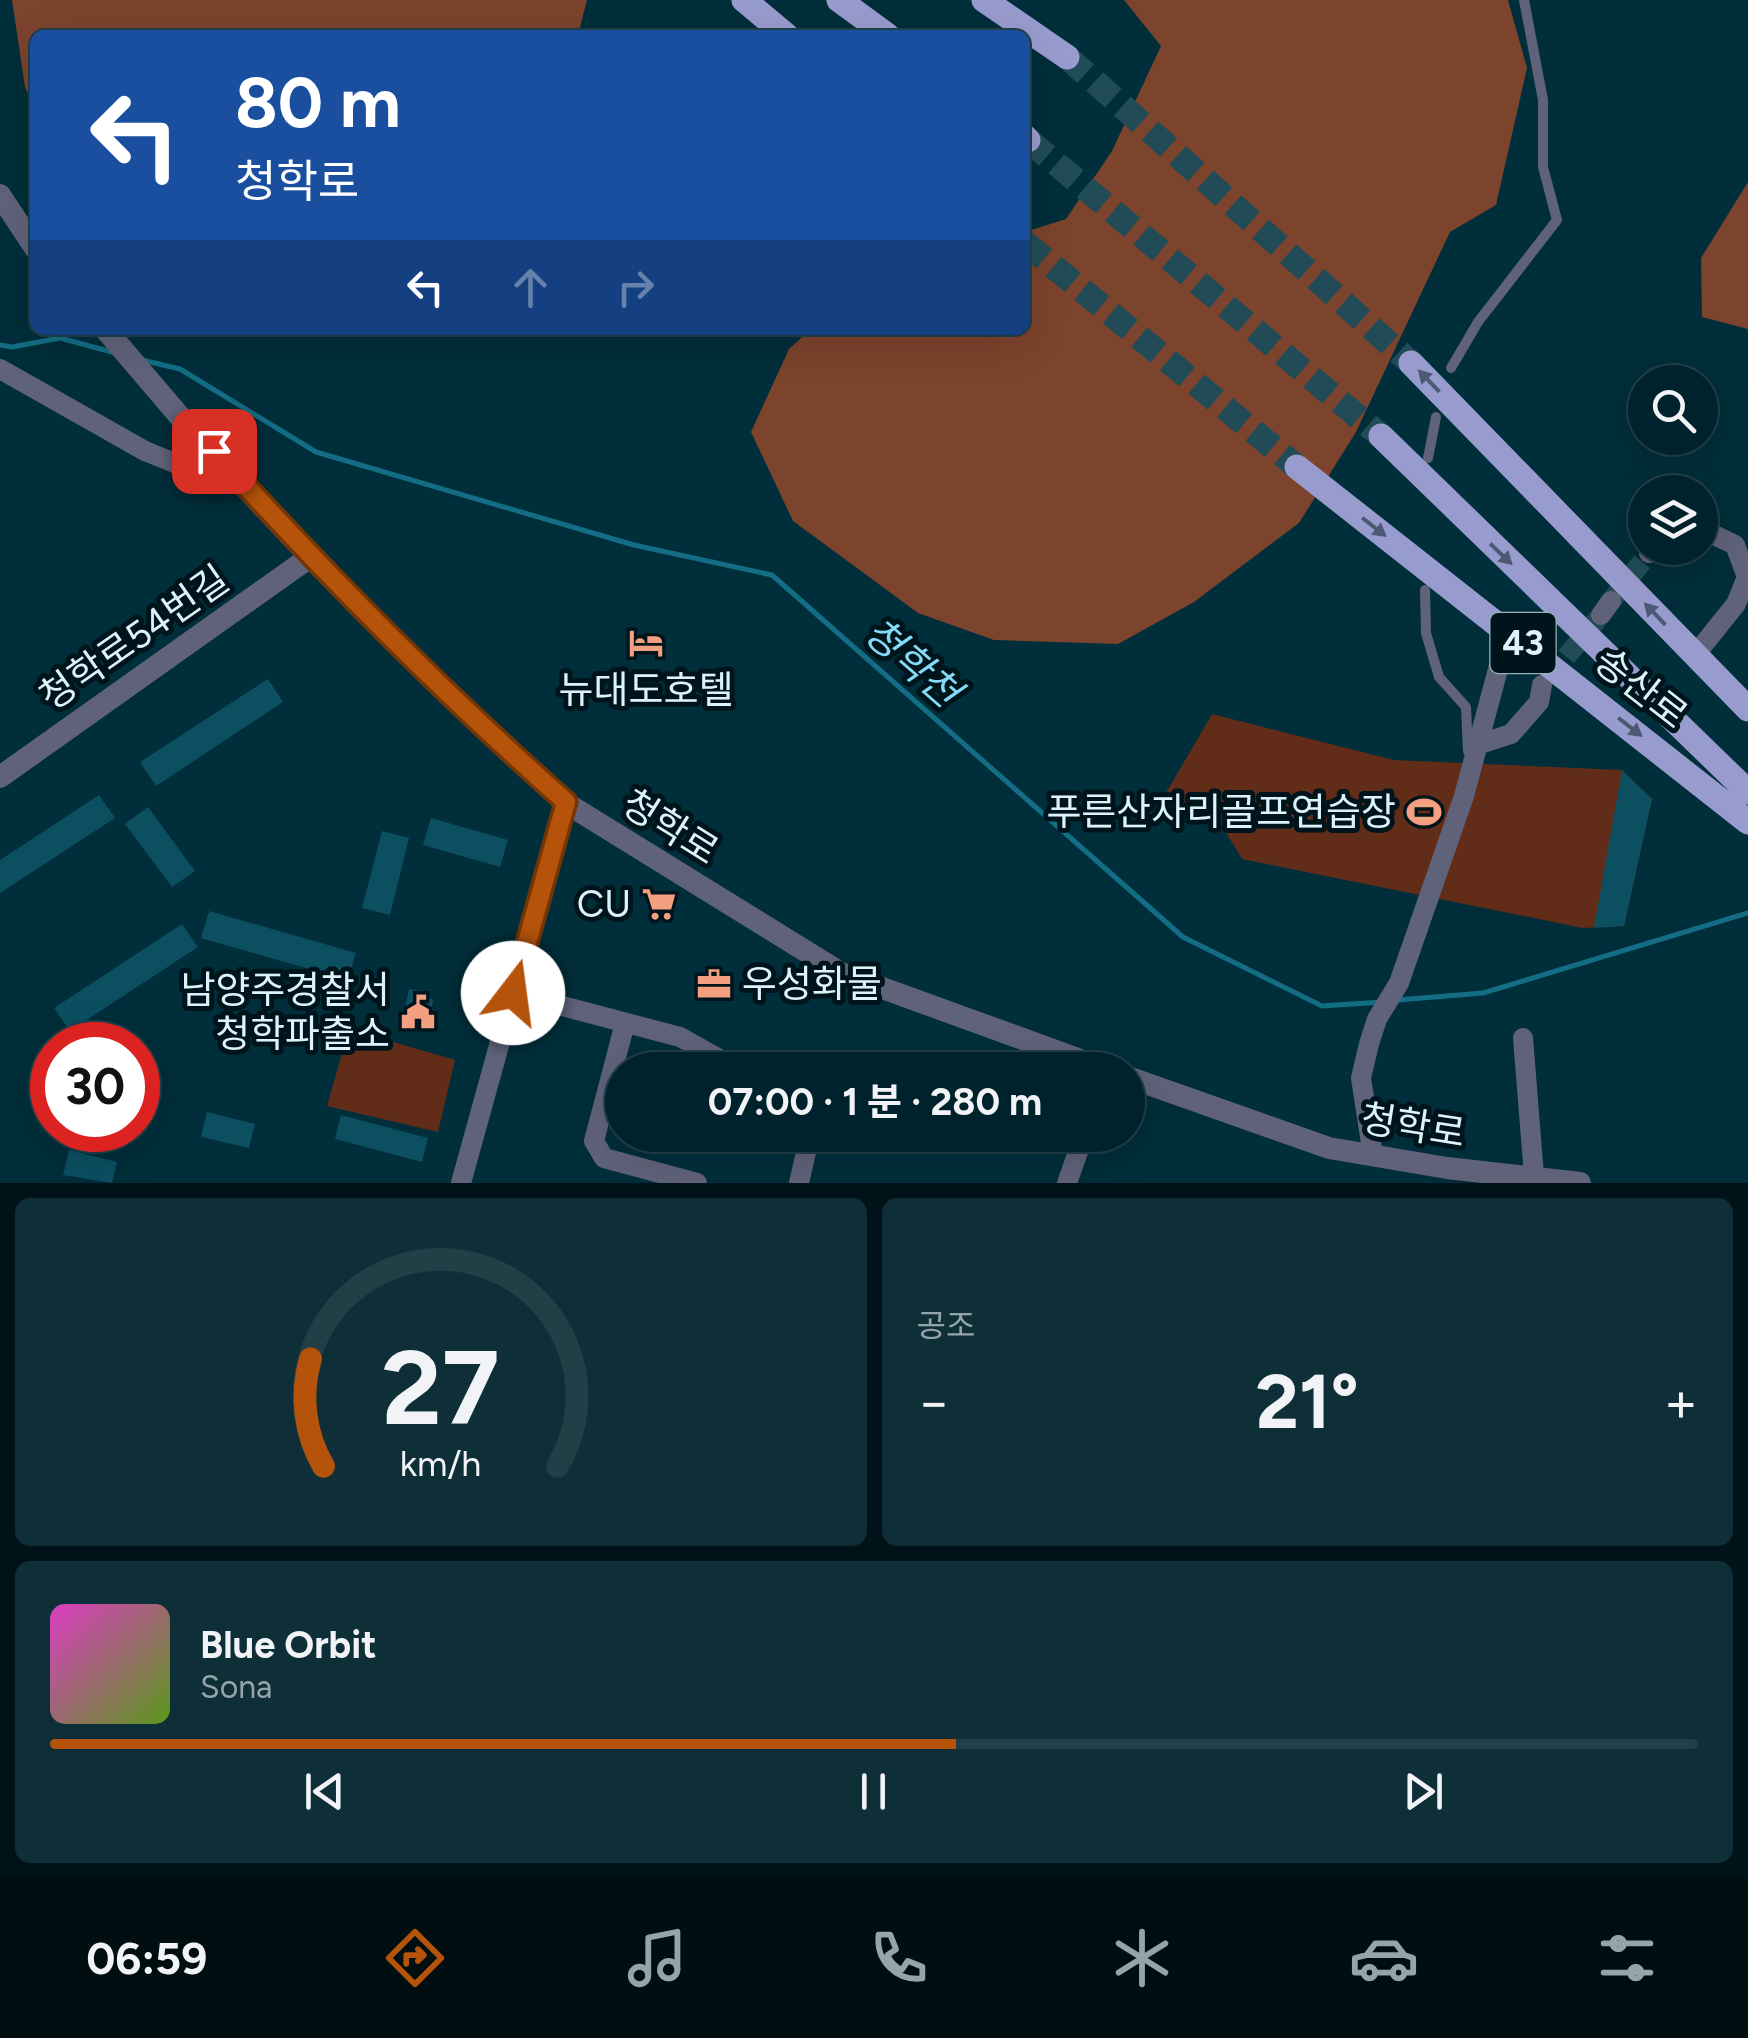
<!DOCTYPE html>
<html lang="ko">
<meta charset="utf-8">
<style>
:root{--surface:#00222c;--page:#0e2f38;--text:#f1f3f6;--muted:#95a4a9;--line:#223f48;--accent:#b45309}
body{margin:0;font-family:Figtree,"Noto Sans KR",sans-serif;background:var(--page);color:var(--text);height:100vh;display:flex;flex-direction:column;font-size:38px;white-space:nowrap}
*{box-sizing:border-box;margin:0}
p{font-size:32px;color:var(--muted)}
.icon{flex:none;width:55px;height:55px;fill:none;stroke:currentColor;stroke-width:2;stroke-linecap:round;stroke-linejoin:round}
.map{position:relative;height:1183px;overflow:hidden}
.sheet{display:flex;flex-direction:column;gap:15px;padding:15px;background:#001318;flex:1}
.sheet>*{flex:none}
.hud{position:absolute;left:30px;top:30px;width:1000px;height:305px;border-radius:15px;box-shadow:0 10px 40px #0002,0 0 0 2px var(--line);background:#1a4fa0;color:#fff;overflow:hidden}
.fabs{position:absolute;left:1628px;top:365px;display:grid;gap:20px}
.fabs a{display:grid;place-items:center;width:90px;height:90px;border-radius:50%;background:var(--surface);box-shadow:0 10px 40px #0002,0 0 0 2px var(--line);font-size:50px}
.speed{position:absolute;left:30px;top:1022px;display:flex;gap:20px;font-size:50px;font-weight:700;text-align:center}
.speed>*{display:grid;place-content:center;width:130px;height:130px;border-radius:50%;background:var(--surface);box-shadow:0 10px 40px #0002,0 0 0 2px var(--line);line-height:1}
.speed .limit{border:15px solid #d22;background:#fff;color:#111}
.pin{position:absolute;display:grid;place-items:center;width:85px;height:85px;color:#fff;margin:-42px;border-radius:20px;box-shadow:0 5px 15px #0006}
.me{position:absolute;width:110px;margin:-55px;rotate:15deg;stroke-linejoin:round;filter:drop-shadow(0 0 8px #0008)}
.turn{display:flex;align-items:center;gap:35px;height:210px;padding:0 40px;font-size:45px}
.turn .icon{width:130px;height:130px;stroke-width:2.5}
.turn b{display:block;font-size:70px;line-height:85px}
.lanes{display:flex;align-items:center;height:95px;padding:0 40px;background:#0003;justify-content:center;gap:50px;direction:ltr}
.lanes .off{opacity:.35}
.big{font-size:75px;font-weight:700;line-height:1.1}
.sheet .card{flex:1;display:flex;flex-direction:column;justify-content:center;gap:15px;min-width:0;padding:0 35px;border-radius:15px;background:var(--page)}
.sheet .dial{align-items:center;gap:0}
.dial svg{height:260px;overflow:visible;fill:none;stroke:var(--line);stroke-width:7;stroke-linecap:round;text-anchor:middle}
.dial text{fill:var(--text);stroke:none}
.song{display:flex;align-items:center;gap:30px}
.cover{width:120px;height:120px;border-radius:15px;background:linear-gradient(135deg,hsl(310 70% 55%),hsl(90 70% 35%))}
.played{height:10px;border-radius:5px;background:linear-gradient(90deg,var(--accent) 55%,var(--line) 55%)}
.keys{display:flex;justify-content:space-around;direction:ltr}
.heat{display:flex;justify-content:space-between;align-items:center;font-size:55px;direction:ltr}
.sheet .tiles{flex:1;display:grid;gap:15px;grid-template-columns:1fr 1fr}
.card:last-child{grid-column:span 2}
.trip{position:absolute;left:605px;top:1052px;width:540px;height:100px;border-radius:50px;background:var(--surface);box-shadow:0 10px 40px #0002,0 0 0 2px var(--line);font-weight:700;line-height:100px;text-align:center}
.menu{display:flex;height:160px;justify-content:space-around;align-items:center;background:#000e12;color:var(--muted)}
.menu .icon{width:70px;height:70px}
.menu .active{color:var(--accent)}
.menu b{font-size:45px;color:var(--text)}
.map>svg:first-child{display:block}
.green{fill:#612d19}
.forest{fill:#7c432d}
.lines{fill:none;stroke-linecap:round;stroke-linejoin:round}
.stream{stroke:#136d85;stroke-width:5}
.building{fill:#0b4f61}
.minor-tunnel{stroke:#214c57;stroke-width:20;stroke-dasharray:20 10;stroke-linecap:butt}
.primary-tunnel{stroke:#214c57;stroke-width:25;stroke-dasharray:25 12;stroke-linecap:butt}
.service{stroke:#60627a;stroke-width:10}
.minor{stroke:#60627a;stroke-width:20}
.tertiary{stroke:#60627a;stroke-width:22}
.primary{stroke:#989bcd;stroke-width:25}
.oneway{fill:#4c5874}
.route-casing{stroke:#753606;stroke-width:25}
.route{stroke:#b45309;stroke-width:18}
.labels{text-anchor:middle;dominant-baseline:central;stroke-width:10;stroke-linejoin:round;paint-order:stroke}
.shield{fill:#00141c;stroke:#9bb0b8;stroke-width:2.5}
.shield-label{font-size:35px;font-weight:bold;fill:#ddf3fb}
.street-label{font-size:38px;fill:#ddf3fb;stroke:#00141c}
.poi-label{font-size:38px;fill:#ddf3fb;stroke:#00141c;text-anchor:end}
.water-label{font-size:40px;font-style:italic;fill:#84dbf8;stroke:#00141c}
</style>
<div class="map">
<svg width="1748" height="1183" viewBox="0 0 1748 1183">
<rect width="100%" height="100%" fill="#002e3a"/>
<path class="green" d="M1212,714L1394,760L1622,770L1652,799L1624,926L1583,928L1242,859L1222,826L1166,793Z
M349,1029L455,1060L438,1132L327,1106Z"/>
<path class="forest" d="M12,0H587L578,35H35V108L25,87Z
M1124,0H1508L1527,68L1496,205L1450,232L1356,432L1299,523L1194,602L1118,644L994,640L918,613L793,521L751,432L789,349L810,330H1025V232L1066,219L1112,151L1161,46Z
M1748,182V329L1702,317L1701,258Z"/>
<g class="lines">
<path class="stream" d="M0,345L12,347L60,338L112,352
M142,360L180,369L316,452L634,545L772,575L1183,937L1322,1006L1382,1002
M1398,1000L1483,993L1748,913"/>
</g>
<path class="building" d="M268,679L283,702L156,786L140,762Z
M1622,770L1652,799L1624,926L1594,928Z
M99,795L115,818L0,893V860Z
M148,807L195,871L172,887L125,824Z
M431,818L508,840L500,867L423,845Z
M382,831L409,838L390,915L362,908Z
M209,911L356,953L348,980L201,938Z
M182,924L198,947L70,1031L54,1008Z
M409,989L420,991L433,1000L428,1028L402,1024Z
M207,1112L255,1124L249,1148L201,1137Z
M341,1115L428,1138L422,1162L335,1139Z
M69,1150L117,1162L112,1183L63,1175Z"/>
<g class="lines">
<path class="minor-tunnel" d="M1611,601L1649,553
M1547,680L1601,615"/>
<path class="primary-tunnel" d="M1067,57L1411,363
M1028,140L1381,436
M1025,243L1297,467"/>
<path class="service" d="M1451,368L1478,322L1557,220L1543,167V100L1524,0
M1428,458L1436,417
M1425,590L1426,633L1439,677L1466,707L1468,751"/>
<path class="minor" d="M0,369L145,451L177,464L214,451
M1649,553L1658,548
M1601,615L1611,601
M1695,655L1736,604L1747,577L1735,545L1708,532H1700
M1477,745L1511,734L1539,702L1542,685
M513,993L680,1037L739,1070
M625,1023L594,1141L604,1158L697,1183
M1523,1038L1534,1176
M1373,1156L1361,1078L1369,1044L1377,1019L1399,983L1464,796L1508,632
M461,1183L566,803
M799,1183L810,1135
M1067,1183L1084,1135"/>
<path class="tertiary" d="M0,195L35,248
M106,330L193,432L310,557L507,750L566,803L841,973L1108,1070
M0,777L310,557
M1128,1077L1329,1148L1447,1168L1580,1183"/>
<path class="primary" d="M744,0L786,35
M839,0L887,35
M984,0L1067,57
M1025,137L1028,140
M1411,363L1748,709
M1381,436L1748,792
M1297,467L1748,822"/>
</g>
<defs><path id="oneway-solid" d="M-6-.8H1V-3.2L6.5 0L1 3.2V.8H-6Z" transform="scale(2.5)"/></defs>
<g class="oneway">
<use href="#oneway-solid" transform="translate(1429 381) rotate(-134)"/>
<use href="#oneway-solid" transform="translate(1374 527) rotate(38)"/>
<use href="#oneway-solid" transform="translate(1501 554) rotate(44)"/>
<use href="#oneway-solid" transform="translate(1655 614) rotate(-134)"/>
<use href="#oneway-solid" transform="translate(1630 727) rotate(38)"/>
</g>
<g class="lines">
<g class="route-casing">
<path id="route" d="M214,451C325,574 442,692 566,802L513,993"/>
</g>
<use href="#route" class="route"/>
</g>
<defs>
<g id="hotel-bare" transform="scale(2.7)"><path d="M-6-4.5h1.5V1H6V5H4.5V3h-9V5H-6ZM-4 0a1.8 1.8 0 1 1 3.6 0ZM.5 0V-2.5h3Q6-2.5 6 0Z" fill="#f2a080" stroke="#00141c" stroke-width="2.5" paint-order="stroke"/></g>
<g id="stadium-bare" transform="scale(2.7)"><path d="M0-5a6.5 5 0 1 0 0 10a6.5 5 0 1 0 0-10ZM-3.5-1.8h7v3.6h-7Z" fill="#f2a080" stroke="#00141c" stroke-width="2.5" paint-order="stroke"/></g>
<g id="supermarket-bare" transform="scale(2.7)"><path d="M-6-5.5h2.5l.6 2H6L4.5 2H-2.5L-4.4-4H-6ZM-1.5 3.2a1.3 1.3 0 1 0 .1 0ZM3 3.2a1.3 1.3 0 1 0 .1 0Z" fill="#f2a080" stroke="#00141c" stroke-width="2.5" paint-order="stroke"/></g>
<g id="office-bare" transform="scale(2.7)"><path d="M-6-3h4V-5.5h4V-3h4V5H-6ZM-1-4.5V-3h2v-1.5ZM-6 0V1H6V0Z" fill="#f2a080" stroke="#00141c" stroke-width="2.5" paint-order="stroke"/></g>
<g id="civic-bare" transform="scale(2.7)"><path d="M-.6-6.5H3V-4.5H.6V-3L4-1V1h2V6H-6V1h2V-1L-.6-3ZM-1.2 2.5V6h2.4V2.5Z" fill="#f2a080" stroke="#00141c" stroke-width="2.5" paint-order="stroke"/></g>
</defs>
<g fill-rule="evenodd">
<use href="#hotel-bare" x="646" y="643"/>
<use href="#stadium-bare" x="1424" y="812"/>
<use href="#supermarket-bare" x="659" y="904"/>
<use href="#office-bare" x="714" y="984"/>
<use href="#civic-bare" x="418" y="1012"/>
</g>
<g class="labels">
<rect class="shield" x="1490.5" y="613" width="65" height="60" rx="8"/>
<g class="shield-label">
<text x="1523" y="643">43</text>
</g>
<g class="street-label">
<text transform="translate(134 638) rotate(-35)">청학로54번길</text>
<text transform="translate(1641 688) rotate(38)">송산로</text>
<text transform="translate(670 827) rotate(32)">청학로</text>
<text transform="translate(1413 1126) rotate(9)">청학로</text>
</g>
<g class="poi-label">
<text x="646" y="690" text-anchor="middle">뉴대도호텔</text>
<text x="1396" y="812">푸른산자리골프연습장</text>
<text x="631" y="904">CU</text>
<text x="742" y="984" text-anchor="start">우성화물</text>
<text x="390" y="990">남양주경찰서<tspan x="390" dy="44">청학파출소</tspan></text>
</g>
<g class="water-label">
<text transform="translate(912 662) rotate(41)">청학천</text>
</g>
</g>
</svg>
<div class="fabs">
<a><svg class="icon" aria-label="search" viewBox="0 0 24 24"><circle cx="10" cy="10" r="6"/><path d="M15 15l6 6"/></svg></a>
<a><svg class="icon" aria-label="layers" viewBox="0 0 24 24"><path d="M12 4l9 5-9 5-9-5zM3 14l9 5 9-5"/></svg></a>
</div>
<div class="speed"><div class="limit">30</div></div>
<div class="pin" style="left:214px;top:451px;background:#d93025"><svg class="icon" aria-label="arrive" viewBox="0 0 24 24"><path d="M6 21V4h12l-3 4 3 4H6"/></svg></div>
<svg class="me" style="left:513px;top:993px" viewBox="-20 -20 40 40"><circle r="19" fill="#fff"/><path d="M0-13L10 11 0 6-10 11z" fill="#b45309"/></svg>
<div class="trip">07:00 · 1 분 · 280 m</div>
<div class="hud">
<div class="turn"><svg class="icon" aria-label="left" viewBox="0 0 24 24"><path d="M17 20v-9H6M10 6l-5 5 5 5"/></svg><div><b>80 m</b>청학로</div></div>
<div class="lanes"><svg class="icon" aria-label="left" viewBox="0 0 24 24"><path d="M17 20v-9H6M10 6l-5 5 5 5"/></svg><svg class="icon off" aria-label="ahead" viewBox="0 0 24 24"><path d="M12 20V5M6 11l6-6 6 6"/></svg><svg class="icon off" aria-label="right" viewBox="0 0 24 24"><path d="M7 20v-9h11M14 6l5 5-5 5"/></svg></div>
</div>
</div>
<section class="sheet">
<div class="tiles">
<div class="card dial"><svg viewBox="0 0 100 80">
<path d="M14 69A42 42 0 1 1 86 69"/>
<path d="M14 69A42 42 0 0 1 10 36" stroke="#b45309"/>
<text x="50" y="56" font-size="32" font-weight="700">27</text>
<text x="50" y="72" font-size="11">km/h</text>
</svg></div>
<div class="card"><p>공조</p>
<div class="heat"><a>−</a><b class="big">21°</b><a>+</a></div>
</div>
<div class="card">
<div class="song"><i class="cover"></i><div><b>Blue Orbit</b><p>Sona</p></div></div>
<div class="played"></div>
<div class="keys"><svg class="icon" aria-label="previous" viewBox="0 0 24 24"><path d="M18 5L8 12l10 7zM5 5v14"/></svg><svg class="icon" aria-label="pause" viewBox="0 0 24 24"><path d="M8 5v14M16 5v14"/></svg><svg class="icon" aria-label="next" viewBox="0 0 24 24"><path d="M6 5l10 7-10 7zM19 5v14"/></svg></div>
</div>
</div>
</section>
<nav class="menu">
<b>06:59</b>
<svg class="icon active" aria-label="directions" viewBox="0 0 24 24"><path d="M12 3l9 9-9 9-9-9zM9 14v-3h6M13 9l2 2-2 2"/></svg>
<svg class="icon" aria-label="music" viewBox="0 0 24 24"><path d="M9 18V5l10-2v13"/><circle cx="6" cy="18" r="3"/><circle cx="16" cy="16" r="3"/></svg>
<svg class="icon" aria-label="phone" viewBox="0 0 24 24"><path d="M5 4h4l2 5-3 2q2 4 5 5l2-3 5 2v4C11 20 4 13 5 4z"/></svg>
<svg class="icon" aria-label="climate" viewBox="0 0 24 24"><path d="M12 3v18M4 7l16 10M4 17L20 7"/></svg>
<svg class="icon" aria-label="car" viewBox="0 0 24 24"><path d="M5 17H2v-5l4-1 3-4h7l3 4 3 1v5h-3M9 17h6M6 11h13"/><circle cx="7" cy="17" r="2"/><circle cx="17" cy="17" r="2"/></svg>
<svg class="icon" aria-label="filters" viewBox="0 0 24 24"><path d="M4 7h16M4 17h16"/><circle cx="9" cy="7" r="2"/><circle cx="15" cy="17" r="2"/></svg>
</nav>
